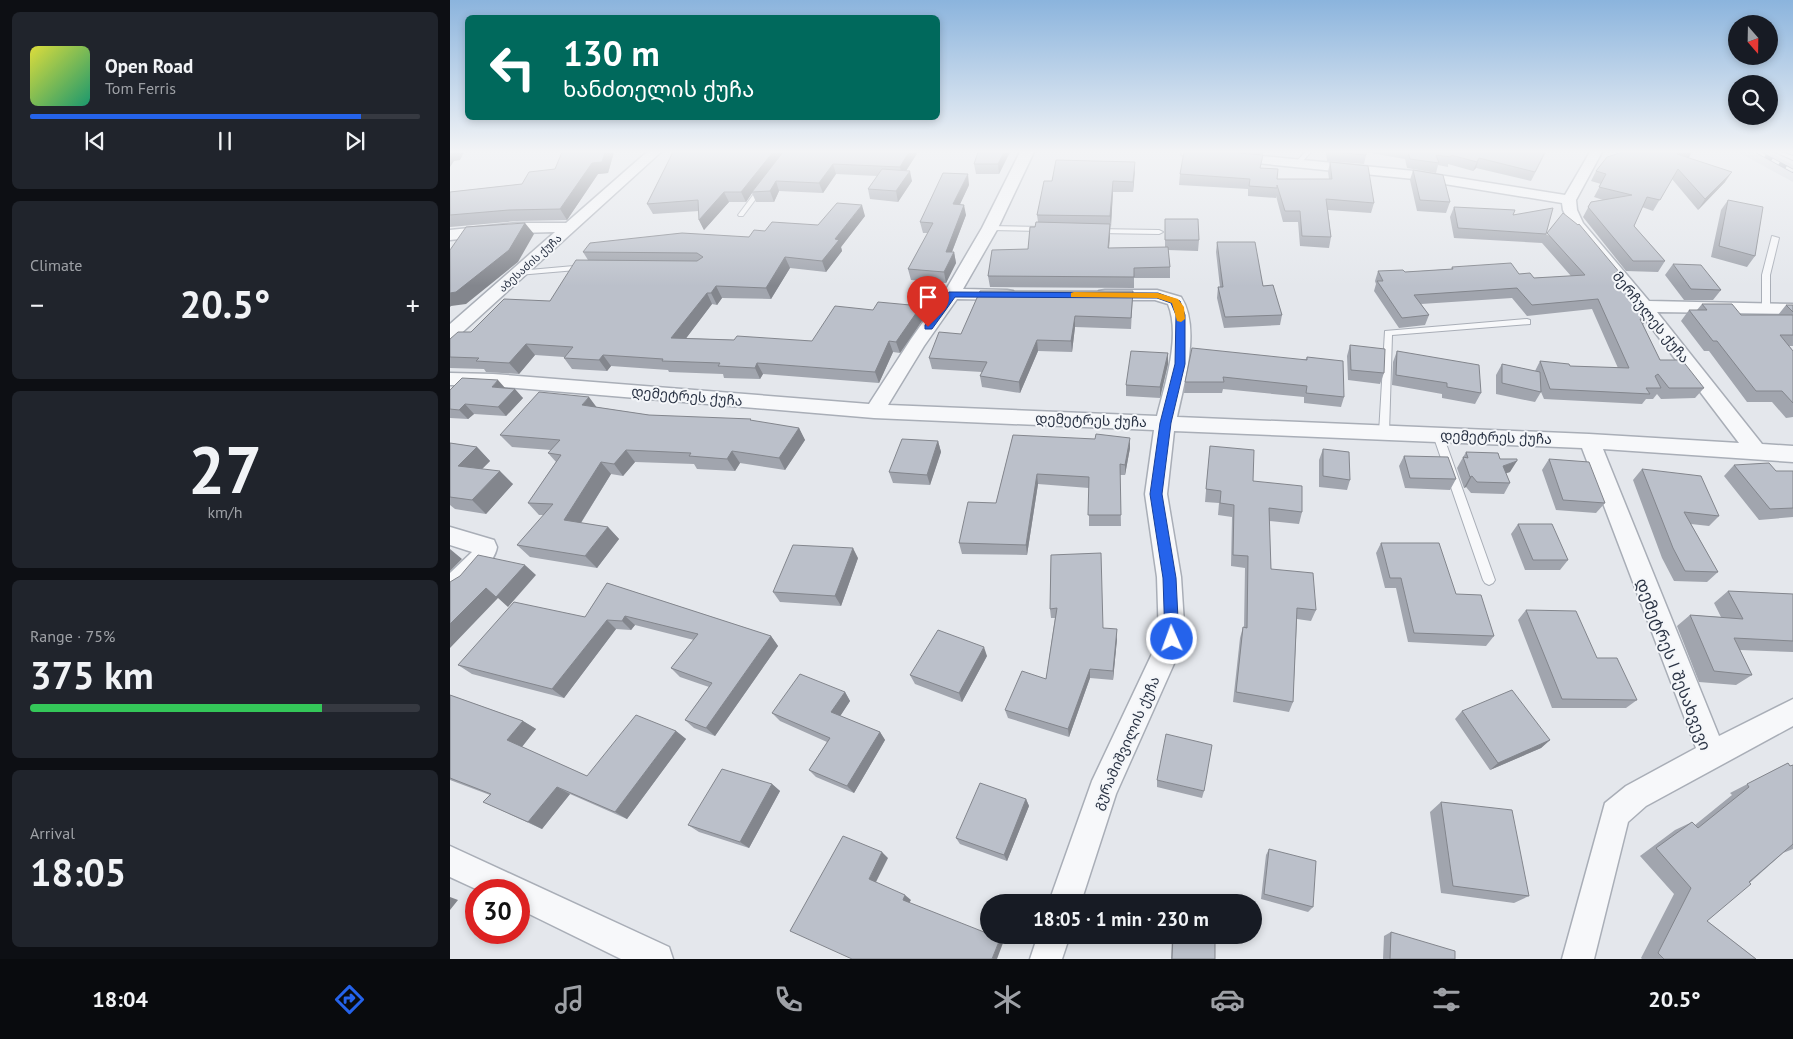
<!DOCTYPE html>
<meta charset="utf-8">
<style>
:root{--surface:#171b24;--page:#20242c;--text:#f1f3f6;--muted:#9ea1a6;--line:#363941;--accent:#2563eb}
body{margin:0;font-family:"PT Sans","Noto Sans Georgian",sans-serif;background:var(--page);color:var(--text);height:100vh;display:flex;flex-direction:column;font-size:19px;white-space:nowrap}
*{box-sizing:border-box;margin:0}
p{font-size:16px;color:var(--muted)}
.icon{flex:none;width:28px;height:28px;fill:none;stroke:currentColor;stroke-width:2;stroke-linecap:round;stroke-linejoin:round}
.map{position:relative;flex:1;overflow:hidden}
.details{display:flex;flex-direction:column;gap:12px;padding:12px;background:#0d0f14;width:450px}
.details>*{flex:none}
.banner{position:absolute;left:15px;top:15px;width:475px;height:105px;border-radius:8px;box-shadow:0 2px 8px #0003;background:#00695c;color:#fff;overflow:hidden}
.needle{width:32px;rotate:160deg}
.tools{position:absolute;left:1278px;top:15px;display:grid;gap:10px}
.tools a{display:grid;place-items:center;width:50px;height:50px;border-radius:50%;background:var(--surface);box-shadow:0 2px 8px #0003;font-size:25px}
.speed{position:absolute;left:15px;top:879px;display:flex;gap:10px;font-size:25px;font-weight:700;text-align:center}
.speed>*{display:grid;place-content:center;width:65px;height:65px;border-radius:50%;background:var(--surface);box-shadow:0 2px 8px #0003;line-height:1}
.speed .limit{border:8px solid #d22;background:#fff;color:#111}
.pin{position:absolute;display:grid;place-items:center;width:42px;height:42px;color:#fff;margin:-51px -21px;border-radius:50% 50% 50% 0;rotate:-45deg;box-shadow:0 0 5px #0007}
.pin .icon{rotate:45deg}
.me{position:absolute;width:55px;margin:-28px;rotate:358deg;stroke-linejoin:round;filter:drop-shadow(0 0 4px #0008)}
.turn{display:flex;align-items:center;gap:18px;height:105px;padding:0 15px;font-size:22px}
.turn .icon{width:65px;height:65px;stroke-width:2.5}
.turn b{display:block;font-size:35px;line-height:42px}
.big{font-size:38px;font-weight:700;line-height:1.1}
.details .card{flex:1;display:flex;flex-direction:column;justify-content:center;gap:8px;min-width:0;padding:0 18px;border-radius:8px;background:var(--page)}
.details .dial{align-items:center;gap:0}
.dial b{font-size:65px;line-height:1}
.song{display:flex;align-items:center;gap:15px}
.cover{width:60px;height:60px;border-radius:8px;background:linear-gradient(135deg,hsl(60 70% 55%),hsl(160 70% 35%))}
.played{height:5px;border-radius:2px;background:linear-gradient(90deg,var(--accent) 85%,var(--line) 85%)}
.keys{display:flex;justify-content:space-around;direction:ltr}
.heat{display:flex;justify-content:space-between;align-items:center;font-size:28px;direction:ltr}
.charge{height:8px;border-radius:4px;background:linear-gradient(90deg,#34c759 75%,var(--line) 0)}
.trip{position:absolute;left:530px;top:894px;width:282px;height:50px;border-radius:25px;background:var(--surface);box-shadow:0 2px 8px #0003;font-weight:700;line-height:50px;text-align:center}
.tab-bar{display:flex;height:80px;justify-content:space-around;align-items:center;background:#090b0e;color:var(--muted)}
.tab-bar .icon{width:35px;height:35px}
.tab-bar .current{color:var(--accent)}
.tab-bar b{font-size:22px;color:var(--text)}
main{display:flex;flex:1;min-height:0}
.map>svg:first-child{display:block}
.built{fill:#d2d6de}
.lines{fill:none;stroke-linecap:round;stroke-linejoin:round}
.service-casing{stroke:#a9aeb7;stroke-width:2}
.minor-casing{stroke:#a9aeb7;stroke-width:3}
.service{fill:#f7f8fa;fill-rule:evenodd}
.minor{fill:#f7f8fa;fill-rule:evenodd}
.rail-casing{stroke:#7d8696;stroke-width:4}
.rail{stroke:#f4f6f9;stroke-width:2.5;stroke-dasharray:8;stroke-linecap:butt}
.wall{fill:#a1a5ae}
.shaded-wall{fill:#83868d}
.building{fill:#bbc0ca;stroke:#83868d}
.route{fill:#2563eb;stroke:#184099}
.slow{fill:#f59e0b}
.labels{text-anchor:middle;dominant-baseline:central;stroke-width:4;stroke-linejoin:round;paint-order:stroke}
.far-street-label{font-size:11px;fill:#2b3445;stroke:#f4f6f9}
.street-label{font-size:14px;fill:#2b3445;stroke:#f4f6f9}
.near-street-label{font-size:16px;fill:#2b3445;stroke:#f4f6f9}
</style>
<main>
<section class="details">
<div class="card">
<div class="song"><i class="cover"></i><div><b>Open Road</b><p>Tom Ferris</p></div></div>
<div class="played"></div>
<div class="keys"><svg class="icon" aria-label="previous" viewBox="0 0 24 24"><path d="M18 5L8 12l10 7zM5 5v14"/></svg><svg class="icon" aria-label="pause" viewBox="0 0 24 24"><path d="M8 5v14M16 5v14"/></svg><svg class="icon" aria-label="next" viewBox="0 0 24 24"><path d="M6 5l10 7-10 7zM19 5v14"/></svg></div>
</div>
<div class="card"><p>Climate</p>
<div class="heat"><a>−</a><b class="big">20.5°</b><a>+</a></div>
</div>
<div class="card dial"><b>27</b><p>km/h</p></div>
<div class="card"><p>Range · 75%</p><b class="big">375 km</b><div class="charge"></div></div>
<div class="card"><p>Arrival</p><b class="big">18:05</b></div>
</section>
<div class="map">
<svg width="1343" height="959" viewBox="0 0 1343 959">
<rect width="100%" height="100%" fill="#e4e7ec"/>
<path class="built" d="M1288,152H1319L1343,165V182Z"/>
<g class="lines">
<g class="service-casing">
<path id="service" d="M855,152H861L851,163H847V161Z
M1325,152H1332L1343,156V160Z
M309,187L314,188L293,216H289L288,215Z
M537,226L592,227L596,229L592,231L540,230L536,228Z
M645,229L709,230L713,232L709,234L648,233H645Z
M1322,236L1329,238L1320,275V308L1316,310L1312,308V275Z
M135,265L139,267L138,269L68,275L64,273L68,271Z
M1077,319L1080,320V324L942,335L939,433L937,435H931L929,433L935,331Z
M988,432L993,435L1045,580L1043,583L1039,585L1035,583L1033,580L983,435Z"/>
</g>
<g class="minor-casing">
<path id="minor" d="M197,152H211L6,338L0,340V324L105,232L67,233L0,240V230L67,223H116Z
M570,152H584L548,228L513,289L557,290L563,291L565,295L563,299L557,300L507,299L474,346L438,405L707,416C715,384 731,336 718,304L705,300H655L649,299L647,295L649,291L655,290H707L731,297C751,327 734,384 727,417L1139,434L1289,443L1188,310L1121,227L1113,210L1112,203L964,179L737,156L732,155L731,152H772L964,171L1115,195L1140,152H1152L1126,200L1127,210L1133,223L1199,301L1343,304V314L1207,312L1312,444L1343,446V462L1153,449L1269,736L1343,699V726L1196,806L1178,822L1144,959H1112L1155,803L1176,786L1246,748L1132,448L724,431L717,494L731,577L735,639L666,794L631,902H599L642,781L709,639L707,577L695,494L704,430L424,418L43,386L0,385V373L43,374L419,404L461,339L494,293L532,228Z
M0,527L44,540L47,547C45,563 15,594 0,599V573L22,552L0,545Z
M0,846L219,947L223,959H171L69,909V890H28L0,877Z
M588,935H620L612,959H580Z"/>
</g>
<use href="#service" class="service"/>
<use href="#minor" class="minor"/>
<g class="rail-casing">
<path id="rail" d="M1308,152L1343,171"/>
</g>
<use href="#rail" class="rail"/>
</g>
<path class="wall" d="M112,152H164L158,173L148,174L117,220L67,221L0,227V192L72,184L105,169Z
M223,152H468L456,171L462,181L448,202L420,199L418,189L427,176L386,174L373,193L329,191L324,202H306L302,193L296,202H279L254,230L249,220V211L203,214L197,204Z
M560,152L549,174H526L524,164Z
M786,152H814L813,154Z
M876,152H1096L1081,181L1026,168L1023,171L998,164V167L988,165L986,173L957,168L955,159L916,152V155L914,164L877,161Z
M1173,152H1242L1238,158L1275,182L1248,210L1222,179L1203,211L1192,207L1184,226L1215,261L1208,272L1176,271L1133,217L1141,202L1153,200L1144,197L1151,184L1141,181L1146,171Z
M685,162L683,192H663L659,248L715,247V219L749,240L748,251L718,250L720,267V278H684V288L540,287L538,276L578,249L585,227L588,222L587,215L602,181Z
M880,162L924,203L921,213L878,210L881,237L879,248L850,246L848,222H833L826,196V198L798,196V189L729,185L730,174L811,168L827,179H879L878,172Z
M963,170L1000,202L996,213L967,211L960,180Z
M519,185L510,204L516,215L502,252H504L506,263L496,283L461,280L458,269L478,233H473L470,222Z
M1278,200L1305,256L1297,267L1261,257L1271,210Z
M1004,207L1063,215L1096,234L1170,273L1167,278L1197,319L1193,325L1210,360L1254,388L1245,398L1211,399L1207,394L1203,399H1196L1192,404L1094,399L1091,392L1085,402L1046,394V375L1052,364L1085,371L1090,361L1120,366L1168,368L1142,309L1077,316L1062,298L971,304L979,315L975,325L949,328L924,291L926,284L925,281L928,271L955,272L1001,269L1002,267L1069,274L1084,278L1121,276L1092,243L1004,238L1000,217Z
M415,216L391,247L392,251L376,272L340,268L321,299L272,298L267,305L262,304L236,338L284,340L362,341L423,310L471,306L474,318L450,353L443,352L429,383L313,374L310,379L274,378L273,374L219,372L218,370L161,366L157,371L122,369L114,358V357L85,355L69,374L36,372L34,369L0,368V339L21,332L100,301L138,260L133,252L299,237L315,231L368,225Z
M767,242L813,286L832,315L830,325L774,328L767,298L768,287H770L766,252Z
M1223,264L1271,290L1263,300H1234L1215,275Z
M683,291L681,329L625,327L622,352L588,351L570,393L532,387L530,376L532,372L482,369L479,358L511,334Z
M1252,304L1291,315H1328L1336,305H1343V346H1339L1343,351V417L1336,418L1322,402H1297L1259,351H1254L1231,321L1239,310H1247Z
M900,345L934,373L930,384L898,380L897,356Z
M947,351L1031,393L1025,404L992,398V394L942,385L943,362Z
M718,353V364L710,398L676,396V385Z
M857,357L894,397L891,407L854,403V397L773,389L772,393H734L735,382L856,359Z
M56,388L73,398L56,416L24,414L18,419L0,418V390Z
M146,407L199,415L302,421L349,428L355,440L335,470L290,463L285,471L247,469L244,464L185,462L173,476L161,474L131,523L158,527L169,539L147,568L80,557L67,545L94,515H89L78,503L106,462L98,453L101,450L62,447L50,435Z
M563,435L680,448L675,475H670L671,526H639V488L588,484L577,555L512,554L509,543L546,503Z
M488,441L491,452L480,485L443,483L439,472Z
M0,443L27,447L40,461L32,469L63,484L36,514L5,509L0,505Z
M760,446L803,481L852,512L849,524L819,521L821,569L866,610L861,621L847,619L843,702L839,712L783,702L790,638L793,627L794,628L795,568L781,566L782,517L768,515L769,503L755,502Z
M873,449L900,480L897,490L869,487V460Z
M1016,452L1050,459L1060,472L1056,473L1060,483L1054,494L1021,493L1016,487L1014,488L1007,468Z
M954,456L1006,479L1000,490L955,488L949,466Z
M1099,459L1155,503L1146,513L1106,510L1092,470Z
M1284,465L1326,471H1343V517L1309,520L1274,476Z
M1192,469L1269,516L1259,526L1241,524L1268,572L1257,582L1224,581L1212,558L1183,480Z
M1068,524L1118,560L1110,570H1075L1061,534Z
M931,543L1044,636L1036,646L958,642L946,588H935L926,553Z
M601,555L653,628L667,639L663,680L640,678L619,737L558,718L555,710L596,679L605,618H601L600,609Z
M408,558L391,606L330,602L323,592Z
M157,583L321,636L328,646L265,736L244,728L235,720L259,687L230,677L221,668L244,640L185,625L181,630L166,629L114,698L22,674L8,665L135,617Z
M1278,591L1343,594V652L1290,650L1302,675L1286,685L1249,682L1227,626L1240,615L1271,617L1264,603Z
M1076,610L1147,658L1187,700L1176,708H1102L1068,620Z
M537,656L512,702L465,684L460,675Z
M395,692L400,701L390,716L430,732L435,740L404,793L366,777L359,770L377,742L330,721L322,713Z
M0,695L73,721L86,729L72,747L137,776L226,731L236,739L177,819L120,794L92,829L33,802L40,795L0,780Z
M1012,711L1100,740L1091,748L1040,770L1005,719Z
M1338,763L1340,766L1343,765V849L1333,853L1257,921L1306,959H1192L1191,958L1224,894L1190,856L1225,830L1242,822L1245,825L1282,795L1280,793Z
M707,780L754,791L752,798L707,787Z
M322,784L330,791L299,848L249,832L238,825Z
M576,799L579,806L557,861L510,844L506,838Z
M991,802L1079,896L1064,903L991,893L980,812Z
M819,849L863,907L858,912L811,899L816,855Z
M941,932L1005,959H933L934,936Z
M722,935H723L765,959H721Z"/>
<path class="shaded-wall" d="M0,152H14L10,160L4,161L0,167Z
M155,152H164L158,173L148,174L117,220L110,209L142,163Z
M323,152H335L302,192V193L296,202L291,192Z
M459,152H468L452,177L450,167Z
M554,152H560L549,174L548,164Z
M1235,152H1242L1238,159L1227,154Z
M1029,158L1026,168L1023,171L1027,162Z
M685,162V172L683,192V182Z
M383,164L386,174L373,193L369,183Z
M460,171L462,181L448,202L446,191Z
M1282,172L1275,182L1248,210L1255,199Z
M518,174L519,185L505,215L503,204Z
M326,181L329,191L324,202L320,191Z
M663,181V192L661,227L660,216Z
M274,192L279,202L254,230L249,220Z
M412,205L415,216L391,247L392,251L376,272L372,261L385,239Z
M514,205L516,215L498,262L496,252Z
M75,223L84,234L68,262L16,304L1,306L0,307V293Z
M660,224V235L658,259V248Z
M504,252L506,263L496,283L494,272Z
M335,257L340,268L321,299L316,288Z
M266,286L272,298L267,305L261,293Z
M257,293L262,304L228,349L221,338Z
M471,306L474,318L450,353L446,342Z
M625,316V327L622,352L621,341Z
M587,340L588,351L570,393L569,382Z
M439,341L443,352L429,383L425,372Z
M76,344L85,355L69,374L59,363Z
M718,353V364L710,398V387Z
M153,355L161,366L157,371L149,360Z
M307,363L313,374L310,379L305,368Z
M48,380L56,389L42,387Z
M65,389L73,398L56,416L48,407Z
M139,397L148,409L132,405Z
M15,404L24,414L18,419L9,410Z
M349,428L355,440L335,470L329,458Z
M680,438V448L675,475V465Z
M488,441L491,452L480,485L477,475Z
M27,447L40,461L22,479L8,466Z
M176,450L185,462L173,476L164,464Z
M282,451L290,463L285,471L277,459Z
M1067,461L1060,472L1047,476L1053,466Z
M151,462L161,474L125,532L114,520Z
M50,471L63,484L36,514L22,500Z
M587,474L588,484L577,555L576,545Z
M1022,476L1016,487L1014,488L1020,477Z
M158,527L169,539L147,568L135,556Z
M403,548L408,558L391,606L385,596Z
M0,549L12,559L0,571Z
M75,565L86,575L58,607L48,598L0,648V624L36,588Z
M175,616L185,625L181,630L172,621Z
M157,620L166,629L114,698L102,689Z
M667,629V639L663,680V671Z
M321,636L328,646L265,736L256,728Z
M534,647L537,656L512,702L509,693Z
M640,669V678L619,737L618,729Z
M395,692L400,701L387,721L381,712Z
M73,721L86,729L71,748L57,740Z
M226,731L236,739L177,819L165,812Z
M430,732L435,740L404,793L397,786Z
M1100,740L1091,748L1040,770L1048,763Z
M322,784L330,791L299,848L290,842Z
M107,787L120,794L92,829L78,822Z
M576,799L579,806L557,861L554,855Z
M432,852L438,858L425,884L419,879Z
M455,895L461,900L458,905L453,900Z
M0,897L8,900L0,910Z
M550,939L553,943L547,959H542Z"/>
<path class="building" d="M112,152H155L152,162L142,163L110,209L59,210L0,215V192L72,184L79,172L105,169Z
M223,152H323L291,192H274L249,220L248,200L197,204Z
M333,152H459L450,167L383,164L369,183L326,181L320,191L302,192Z
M528,152H554L548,164H524Z
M734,152H776L813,155L810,168L828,169L827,179H882L880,162L918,166L924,203L876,199L881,237L852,236L850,211H835L827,185V188L799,186L800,179L730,174Z
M882,152H916V155Z
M958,152H1095L1085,172L1029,158L1027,162L1001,155V157L986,155L989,163L960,159Z
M1173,152H1235L1227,154L1282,172L1255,199L1228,169L1210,200L1197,197L1184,226L1215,261H1183L1138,207L1141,202L1182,195L1149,187L1156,174L1146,171L1157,157Z
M606,160L685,162L683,182L663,181L660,216L587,215L594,181H602Z
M432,169L460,171L446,191L418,189Z
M963,170L993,175L1000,202L970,200Z
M493,173L518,174L503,204L514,205L496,252H504L494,272L458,269L483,223L470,222Z
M1278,200L1313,207L1305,256L1269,246Z
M387,203L412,205L385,239L389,240L372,261L335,257L316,288L266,286L261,293H257L221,338L284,340L287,336L362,341L385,306L423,310L428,302L471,306L446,342L439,341L425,372L307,363L305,368L268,366L270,363L212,361L213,359L153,355L149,360L114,358L123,347L76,344L59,363L26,361L29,358L0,357V339L8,332H21L54,299L100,301L126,260L247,261L253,257L247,253L133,252L140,243L232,233L299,237L304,230L315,231L322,222L368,225Z
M1004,207L1065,210L1063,215L1103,208L1096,234L1008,228Z
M1113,213L1128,225L1129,224L1170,273H1164L1197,319H1190L1210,360H1232L1254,388H1219L1208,374L1205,376L1211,388H1196L1200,394L1100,389L1090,361L1119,364L1120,366L1179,368L1148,299L1082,305L1067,288L964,295L979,315L952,318L927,281H933L928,271L953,270L955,272L1003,269L1002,267L1061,263L1069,274L1080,273L1084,278L1135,275L1097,233Z
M715,219H748L749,240H715Z
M586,222L660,224L658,248L718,247L720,267L684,268V277L538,276L542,250L578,249L580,227H585Z
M75,223L59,250L6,292L0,293V250L16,227Z
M767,242H805L813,286L823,285L832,315L775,317L768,287H773Z
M1223,264L1251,265L1271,290L1241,289Z
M530,291H683L681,318L625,316L621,341L587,340L569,382L530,376L537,362L479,358L489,332L511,334Z
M1252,304H1282L1291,315H1343V335H1330L1343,351V403L1332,391H1306L1267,341H1263L1239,310H1257Z
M1336,305H1343V312Z
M900,345L935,349L934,373L901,370Z
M742,348L857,360V357L893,361L894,397L856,393L857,386L773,377L774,382H735Z
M681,351L718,353L710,387L676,385Z
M947,351L1029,365L1031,393L997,387V383L946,375Z
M1052,364L1090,372L1091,392L1052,383Z
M12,378L48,380L42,387L65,389L48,407L15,404L9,410L0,409V390Z
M89,392L139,397L132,405L199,415L301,419L300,420L349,428L329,458L282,451L277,459L239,456L241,453L176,450L164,464L151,462L114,520L158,527L135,556L67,545L103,504L78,503L111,455L98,453L110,440L50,435Z
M646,434L680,438L675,465L670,464L671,515H638L639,477L587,474L576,545L509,543L518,502L546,503L563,435L645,439Z
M452,439L488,441L477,475L439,472Z
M0,443L27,447L8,466L50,471L22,500L0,497Z
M760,446L804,450L803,481L852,486V512L819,508L821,569L863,573L866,610L847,608L843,702L786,692L793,627L797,628L798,556L783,555L784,505L770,503L771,491L756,489Z
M873,449L899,452L900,480L873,476Z
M1016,452L1048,453L1050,459H1067V461L1053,466L1060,483L1027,482L1022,476L1020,477L1013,457L1018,458Z
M954,456L998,457L1006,479L960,478Z
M1099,459L1139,462L1155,503L1113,500Z
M1319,463L1326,471H1343V508L1320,509L1284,465Z
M1192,469L1251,476L1269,516L1234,512L1268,572L1235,571L1223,548Z
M1068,524H1102L1118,560H1083Z
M931,543H989L1006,594L1031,595L1044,636L964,633L951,578H940Z
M343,545L403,548L385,596L323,592Z
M651,553L653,628L667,629L663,671L640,669L618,729L555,710L572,671L596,679L607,608L600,609L601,555Z
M28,555L75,565L46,597L36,588L0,624V582L10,576Z
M157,583L321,636L256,728L235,720L262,683L221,668L248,634L175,616L172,621L157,620L102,689L8,665L64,602L135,617Z
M1278,591L1343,594V641L1284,638L1302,675L1264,671L1240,615L1293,619Z
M1076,610L1126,611L1147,658H1167L1187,700L1112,699Z
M488,630L534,647L509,693L460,675Z
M350,674L395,692L381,712L430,732L397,786L359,770L380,738L322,713Z
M1062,690L1100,740L1048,763L1012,711Z
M0,695L73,721L57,740L137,776L186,715L226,731L165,812L107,787L78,822L33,802L41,794L0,778Z
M716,734L762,745L754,791L707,780Z
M1338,763L1340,766L1343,765V844L1299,882L1301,884L1257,921L1306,959H1214L1208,953L1241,888L1206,848L1242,822L1248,828L1299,787L1297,784Z
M272,769L322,784L290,842L238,825Z
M530,783L576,799L554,855L506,838Z
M991,802L1062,810L1079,896L1003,886Z
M393,836L432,852L419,879L455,895L453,900L539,934V935H541L550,939L542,959H402L340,931Z
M819,849L866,861L863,907L814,894Z
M941,932L1005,951V959H940Z
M723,935H748L765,937V959H722Z"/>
<linearGradient id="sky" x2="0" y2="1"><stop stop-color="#8bb4dd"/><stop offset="0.53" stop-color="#f3f4f6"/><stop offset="1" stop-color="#f3f4f6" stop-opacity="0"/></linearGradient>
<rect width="1343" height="286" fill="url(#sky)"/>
<path class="route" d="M499,292L708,293L730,301L735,315V364L721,423L712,494L726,578L729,639L727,643L722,645L717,643L715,639L713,578L700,494L710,423L725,364L726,315L721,303L707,298L505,297L482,329H475V325Z"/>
<path class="slow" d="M624,292L708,293L728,299L734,307L735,319L731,322L727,321L722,303L707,298L621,297V293Z"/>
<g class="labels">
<g class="far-street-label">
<text transform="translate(80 263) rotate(-42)">აბესაძის ქუჩა</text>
</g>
<g class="street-label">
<text transform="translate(1201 317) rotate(51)">მერჩულეს ქუჩა</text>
<text transform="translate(237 396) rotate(5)">დემეტრეს ქუჩა</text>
<text transform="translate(641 420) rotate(2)">დემეტრეს ქუჩა</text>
<text transform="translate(1046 437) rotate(2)">დემეტრეს ქუჩა</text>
<text transform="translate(676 743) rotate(-66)">გურამიშვილის ქუჩა</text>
</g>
<g class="near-street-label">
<text transform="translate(1224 664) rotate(69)">დემეტრეს I შესახვევი</text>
</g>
</g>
</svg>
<div class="tools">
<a><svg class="needle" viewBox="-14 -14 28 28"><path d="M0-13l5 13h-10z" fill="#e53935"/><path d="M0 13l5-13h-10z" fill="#9ea1a6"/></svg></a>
<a><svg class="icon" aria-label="search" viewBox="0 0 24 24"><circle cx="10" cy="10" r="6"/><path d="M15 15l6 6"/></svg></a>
</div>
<div class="speed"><div class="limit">30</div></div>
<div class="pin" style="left:478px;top:327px;background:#d93025"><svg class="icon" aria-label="arrive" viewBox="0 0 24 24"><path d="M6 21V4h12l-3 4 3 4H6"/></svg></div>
<svg class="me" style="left:722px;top:639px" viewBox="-20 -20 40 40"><circle r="17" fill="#2563eb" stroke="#fff" stroke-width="3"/><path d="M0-11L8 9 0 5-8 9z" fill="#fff"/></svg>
<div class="trip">18:05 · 1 min · 230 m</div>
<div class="banner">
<div class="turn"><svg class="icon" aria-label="left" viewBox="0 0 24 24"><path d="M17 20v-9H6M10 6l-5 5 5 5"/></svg><div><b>130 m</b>ხანძთელის ქუჩა</div></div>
</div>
</div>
</main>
<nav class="tab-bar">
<b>18:04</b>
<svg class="icon current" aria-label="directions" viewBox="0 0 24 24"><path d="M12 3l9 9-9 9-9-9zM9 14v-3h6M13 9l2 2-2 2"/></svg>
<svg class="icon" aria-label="music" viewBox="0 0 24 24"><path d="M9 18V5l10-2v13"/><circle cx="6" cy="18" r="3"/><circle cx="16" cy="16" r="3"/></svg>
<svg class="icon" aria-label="phone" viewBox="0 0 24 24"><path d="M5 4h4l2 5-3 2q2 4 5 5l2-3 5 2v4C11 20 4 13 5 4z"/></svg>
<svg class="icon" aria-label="climate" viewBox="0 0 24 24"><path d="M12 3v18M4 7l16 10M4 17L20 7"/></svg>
<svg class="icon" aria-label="car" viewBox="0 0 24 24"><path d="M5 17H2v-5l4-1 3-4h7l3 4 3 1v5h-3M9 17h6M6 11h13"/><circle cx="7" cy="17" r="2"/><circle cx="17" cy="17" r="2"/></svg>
<svg class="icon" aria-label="filters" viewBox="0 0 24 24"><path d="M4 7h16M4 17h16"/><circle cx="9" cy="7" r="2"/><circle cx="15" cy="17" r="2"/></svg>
<b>20.5°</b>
</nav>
